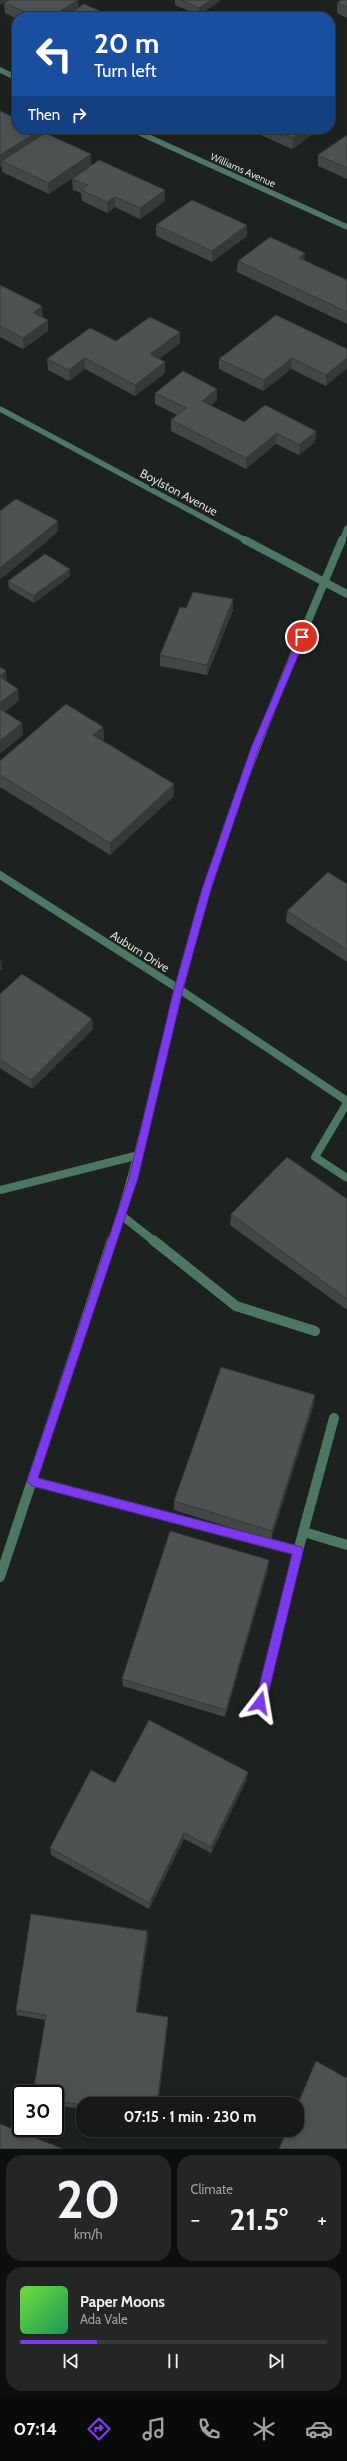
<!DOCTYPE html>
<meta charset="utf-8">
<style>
:root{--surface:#161918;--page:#232625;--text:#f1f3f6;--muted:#9ea0a2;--line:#353837;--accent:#7c3aed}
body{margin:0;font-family:Cabin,sans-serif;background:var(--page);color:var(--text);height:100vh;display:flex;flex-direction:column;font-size:15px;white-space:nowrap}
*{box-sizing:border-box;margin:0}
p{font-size:13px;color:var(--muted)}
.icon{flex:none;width:22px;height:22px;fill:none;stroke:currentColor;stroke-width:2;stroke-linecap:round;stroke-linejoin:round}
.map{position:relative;height:2149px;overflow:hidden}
.sheet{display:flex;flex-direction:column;gap:6px;padding:6px;background:#0c0e0d;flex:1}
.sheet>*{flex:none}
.banner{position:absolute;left:12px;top:12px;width:323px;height:122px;border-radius:16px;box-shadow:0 2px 10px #0003,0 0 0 1px var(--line);background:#1a4fa0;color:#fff;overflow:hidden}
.speed{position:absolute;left:12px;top:2085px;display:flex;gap:8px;font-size:20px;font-weight:700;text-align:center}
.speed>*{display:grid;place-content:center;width:52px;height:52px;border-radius:50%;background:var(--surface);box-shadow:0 2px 10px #0003,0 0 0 1px var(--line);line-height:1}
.speed .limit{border:2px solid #111;border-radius:6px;background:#fff;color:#111}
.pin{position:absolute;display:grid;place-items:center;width:34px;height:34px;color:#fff;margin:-17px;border:2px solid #fff;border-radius:50%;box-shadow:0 1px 4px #0007}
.me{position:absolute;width:44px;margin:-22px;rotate:14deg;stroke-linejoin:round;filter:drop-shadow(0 0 3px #0008)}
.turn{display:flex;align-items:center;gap:14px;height:84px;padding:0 16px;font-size:18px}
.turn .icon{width:52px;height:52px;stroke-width:2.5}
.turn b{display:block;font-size:28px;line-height:34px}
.then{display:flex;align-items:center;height:38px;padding:0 16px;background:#0003;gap:8px;font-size:15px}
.big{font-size:30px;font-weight:800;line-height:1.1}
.sheet .tile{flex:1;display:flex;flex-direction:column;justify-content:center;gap:6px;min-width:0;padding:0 14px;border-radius:16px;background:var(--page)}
.sheet .dial{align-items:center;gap:0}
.dial b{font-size:52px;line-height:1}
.song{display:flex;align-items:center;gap:12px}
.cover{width:48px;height:48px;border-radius:6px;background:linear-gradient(135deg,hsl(100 70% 55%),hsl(150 70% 35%))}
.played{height:4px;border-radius:2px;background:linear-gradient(90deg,var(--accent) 25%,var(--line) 25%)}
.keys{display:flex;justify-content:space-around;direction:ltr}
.heat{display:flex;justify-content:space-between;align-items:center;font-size:22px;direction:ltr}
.sheet .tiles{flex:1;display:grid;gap:6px;grid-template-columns:1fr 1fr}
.tile:last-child{grid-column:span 2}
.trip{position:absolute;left:76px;top:2097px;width:228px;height:40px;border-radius:16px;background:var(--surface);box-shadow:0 2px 10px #0003,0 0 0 1px var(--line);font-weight:800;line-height:40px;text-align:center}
.dock{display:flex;height:64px;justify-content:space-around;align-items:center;background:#090a0a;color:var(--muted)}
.dock .icon{width:28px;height:28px}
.dock .on{color:var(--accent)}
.dock b{font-size:18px;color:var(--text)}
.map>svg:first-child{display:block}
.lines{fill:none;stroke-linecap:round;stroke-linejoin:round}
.lane{stroke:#4e7763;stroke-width:8}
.street-far2{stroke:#4e7763;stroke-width:5.5}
.street-far1{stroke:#4e7763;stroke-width:8}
.street{stroke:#4e7763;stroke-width:10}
.wall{fill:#434747}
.shaded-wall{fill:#373939}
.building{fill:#4e5252;stroke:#373939}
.route{fill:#7c3aed;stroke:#51269a}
.labels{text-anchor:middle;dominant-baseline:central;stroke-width:4;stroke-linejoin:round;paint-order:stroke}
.far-street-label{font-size:10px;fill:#dadcdc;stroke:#1d2120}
.street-label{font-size:12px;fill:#dadcdc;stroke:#1d2120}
</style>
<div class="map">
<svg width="347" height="2149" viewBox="0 0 347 2149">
<rect width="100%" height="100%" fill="#1d2120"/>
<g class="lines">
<path class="lane" d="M347,1103L315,1157L347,1178
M0,1190L139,1155"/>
<path class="street-far2" d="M0,70L17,78
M131,129L347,227
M0,409L247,541
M342,541L347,528"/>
<path class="street-far1" d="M245,540L347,594
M0,875L179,989L347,1101
M121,1215L154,1241
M112,1241C150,1126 171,1006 207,890C243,770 294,655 342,540"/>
<path class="street" d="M153,1240L236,1306L315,1331
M32,1481L298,1551L260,1703
M304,1532L347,1545
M298,1551L334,1418
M0,1577L112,1240"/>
</g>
<path class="wall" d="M175,0H220V1L199,15L175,5Z
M347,0V18L337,13V3Z
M4,3L79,7L114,17H17V19L5,13Z
M0,111L40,130V136L91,165L49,194L2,172V166L0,167Z
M247,129H320L292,149Z
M347,135V179L318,166V155Z
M72,179L165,190V201L140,219L115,207L107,213L82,201L81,193L73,190Z
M156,225L247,236L212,262L156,236Z
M238,261L347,280V324L237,272Z
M0,285L43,317V318L48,320V331L23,349L0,337Z
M180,332V343L159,359L165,362V373L135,396L85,369L69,381L48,370L47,359L116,341Z
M347,349L326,386L291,369L263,391L219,369V359Z
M217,389V400L210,406L244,422L316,431L315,442L299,455L276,444L246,469L171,431V420L177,415L155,404V393Z
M70,569V576L34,603L9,588L8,581Z
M233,599V610L207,675L160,666V655L186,608Z
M103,727L104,739L102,740L174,784V796L110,855L0,787V761Z
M347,884V962L286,922L287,911Z
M0,994L92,1019L93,1029L32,1089L0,1068Z
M347,1199V1310L230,1225L231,1214Z
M314,1404L271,1540L174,1510V1501Z
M268,1569L225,1717L123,1686L122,1679Z
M247,1779L211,1853L184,1839L149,1909L51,1855L50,1848L115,1783Z
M147,1931L148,1936L137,2012L168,2022L158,2104H83V2109L55,2105V2094L45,2020L17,2015L16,2010Z"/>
<path class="shaded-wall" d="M0,0H8L0,5Z
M78,0L79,11L69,17H51Z
M211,0H220V1L199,15V8Z
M306,129H320L292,149L293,138Z
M40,130V141L2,161V166L0,167V155Z
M91,154V165L49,194L48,183Z
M165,190V201L140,219V208Z
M115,197V207L107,213V202Z
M247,225V236L212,262V251Z
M305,253L304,264L299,258Z
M42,306L43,317L34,324L33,313Z
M48,320V331L23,349V338Z
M180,332V343L150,365V354Z
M85,358V369L69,381V370Z
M292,358L291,369L263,391L264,380Z
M347,358V368L326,386V375Z
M165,362V373L135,396V385Z
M217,389V400L202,412V401Z
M316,431L315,442L299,455V445Z
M277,433L276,444L246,469V458Z
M58,521V532L0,580V568Z
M70,569V576L34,603L33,596Z
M233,599V610L207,675V665Z
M6,671L7,683L0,685V676Z
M18,689L19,701L0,716V703Z
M22,723L23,735L0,754V741Z
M103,727L104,739L94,747L93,735Z
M174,784V796L110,855V843Z
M1,959L2,969L0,971V960Z
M92,1019L93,1029L32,1089L31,1080Z
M315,1395L314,1404L271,1540L272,1531Z
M269,1560L268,1569L225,1717L226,1710Z
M248,1772L247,1779L211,1853V1847Z
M184,1833V1839L149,1909V1903Z
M147,1931L148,1936L136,2017V2012Z
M168,2017V2022L158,2104H157Z"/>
<path class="building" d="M9,0H78L51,17H24L30,14L4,3Z
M181,0H211L199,8Z
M341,0H347V7L337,3Z
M84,4L114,17H63Z
M0,111L17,119V129H38L40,130L0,155Z
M272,129H306L293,138Z
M45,133L91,154L48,183L2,161Z
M347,135V168L318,155Z
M99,160L165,190L140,208L115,197L107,202L81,190L88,185L72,179Z
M192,200L247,225L212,251L156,225Z
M270,237L305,253L299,258L347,280V312L238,261Z
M0,285L42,306L33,313L48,320L23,338L0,326Z
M276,315L347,349V358L326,375L292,358L264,380L219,359Z
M150,317L180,332L150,354L165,362L135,385L85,358L69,370L47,359L90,328L116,341Z
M183,371L217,389L202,401L244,422L265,405L316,431L299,445L277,433L246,458L171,420L186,408L155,393Z
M16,499L58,521L0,568V511Z
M45,554L70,569L33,596L8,581Z
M193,592L233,599L207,665L160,655L180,607L186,608Z
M0,667L6,671L0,676Z
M0,677L18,689L0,703Z
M66,704L103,727L93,735L174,784L110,843L0,775V761Z
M0,709L22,723L0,741Z
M328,872L347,884V950L287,911Z
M22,974L92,1019L31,1080L0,1059V994Z
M287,1157L347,1199V1299L231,1214Z
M221,1367L315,1395L272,1531L174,1501Z
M170,1531L269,1560L226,1710L122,1679Z
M149,1720L248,1772L211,1847L184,1833L149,1903L50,1848L91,1770L115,1783Z
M31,1914L147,1931L136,2012L168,2017L157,2104H83V2105L55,2101V2094H33L46,2015L16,2010Z
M316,2061L346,2078L347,2076V2149H279L287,2130H297V2106Z
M0,2124L63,2149H0Z"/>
<path class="route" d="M299,635L306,637L259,748L211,889L183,989L138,1178L38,1478L302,1547L303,1551L266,1703L260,1708L255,1703L292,1554L32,1486L27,1481L129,1178L174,989L202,889L251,748Z"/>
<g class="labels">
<g class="far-street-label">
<text transform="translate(243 170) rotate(24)">Williams Avenue</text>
</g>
<g class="street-label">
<text transform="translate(179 492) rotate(28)">Boylston Avenue</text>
<text transform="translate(140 951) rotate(32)">Auburn Drive</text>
</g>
</g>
</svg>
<div class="speed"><div class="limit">30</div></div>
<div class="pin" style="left:302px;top:637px;background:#d93025"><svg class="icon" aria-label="arrive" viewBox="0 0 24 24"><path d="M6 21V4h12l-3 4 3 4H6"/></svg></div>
<svg class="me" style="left:260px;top:1703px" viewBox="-20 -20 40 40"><path d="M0-17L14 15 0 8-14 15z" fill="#7c3aed" stroke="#fff" stroke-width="4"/></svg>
<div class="trip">07:15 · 1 min · 230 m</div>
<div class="banner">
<div class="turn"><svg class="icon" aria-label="left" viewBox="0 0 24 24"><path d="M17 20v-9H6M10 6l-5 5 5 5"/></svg><div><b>20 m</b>Turn left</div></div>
<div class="then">Then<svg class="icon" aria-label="right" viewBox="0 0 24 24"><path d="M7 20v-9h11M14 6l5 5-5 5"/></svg></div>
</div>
</div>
<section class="sheet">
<div class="tiles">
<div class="tile dial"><b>20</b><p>km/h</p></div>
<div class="tile"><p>Climate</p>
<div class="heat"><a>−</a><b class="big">21.5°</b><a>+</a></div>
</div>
<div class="tile">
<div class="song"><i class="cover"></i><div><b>Paper Moons</b><p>Ada Vale</p></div></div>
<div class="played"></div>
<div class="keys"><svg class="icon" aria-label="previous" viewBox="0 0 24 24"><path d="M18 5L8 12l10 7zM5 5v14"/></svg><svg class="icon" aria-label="pause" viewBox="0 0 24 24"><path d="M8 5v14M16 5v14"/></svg><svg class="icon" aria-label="next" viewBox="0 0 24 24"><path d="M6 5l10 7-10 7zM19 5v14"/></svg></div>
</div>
</div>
</section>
<nav class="dock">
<b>07:14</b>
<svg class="icon on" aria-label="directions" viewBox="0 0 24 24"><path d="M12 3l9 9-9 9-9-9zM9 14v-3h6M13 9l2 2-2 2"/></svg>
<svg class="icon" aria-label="music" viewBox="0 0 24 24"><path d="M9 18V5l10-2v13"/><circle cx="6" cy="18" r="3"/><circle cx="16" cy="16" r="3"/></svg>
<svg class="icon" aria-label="phone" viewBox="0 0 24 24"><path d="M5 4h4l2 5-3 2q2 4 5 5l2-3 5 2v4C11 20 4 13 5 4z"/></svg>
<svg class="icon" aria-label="climate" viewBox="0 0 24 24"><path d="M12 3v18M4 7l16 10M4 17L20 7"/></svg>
<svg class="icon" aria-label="car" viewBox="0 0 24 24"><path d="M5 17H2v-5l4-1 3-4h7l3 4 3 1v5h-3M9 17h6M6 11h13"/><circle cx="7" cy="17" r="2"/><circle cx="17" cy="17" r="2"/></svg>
</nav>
